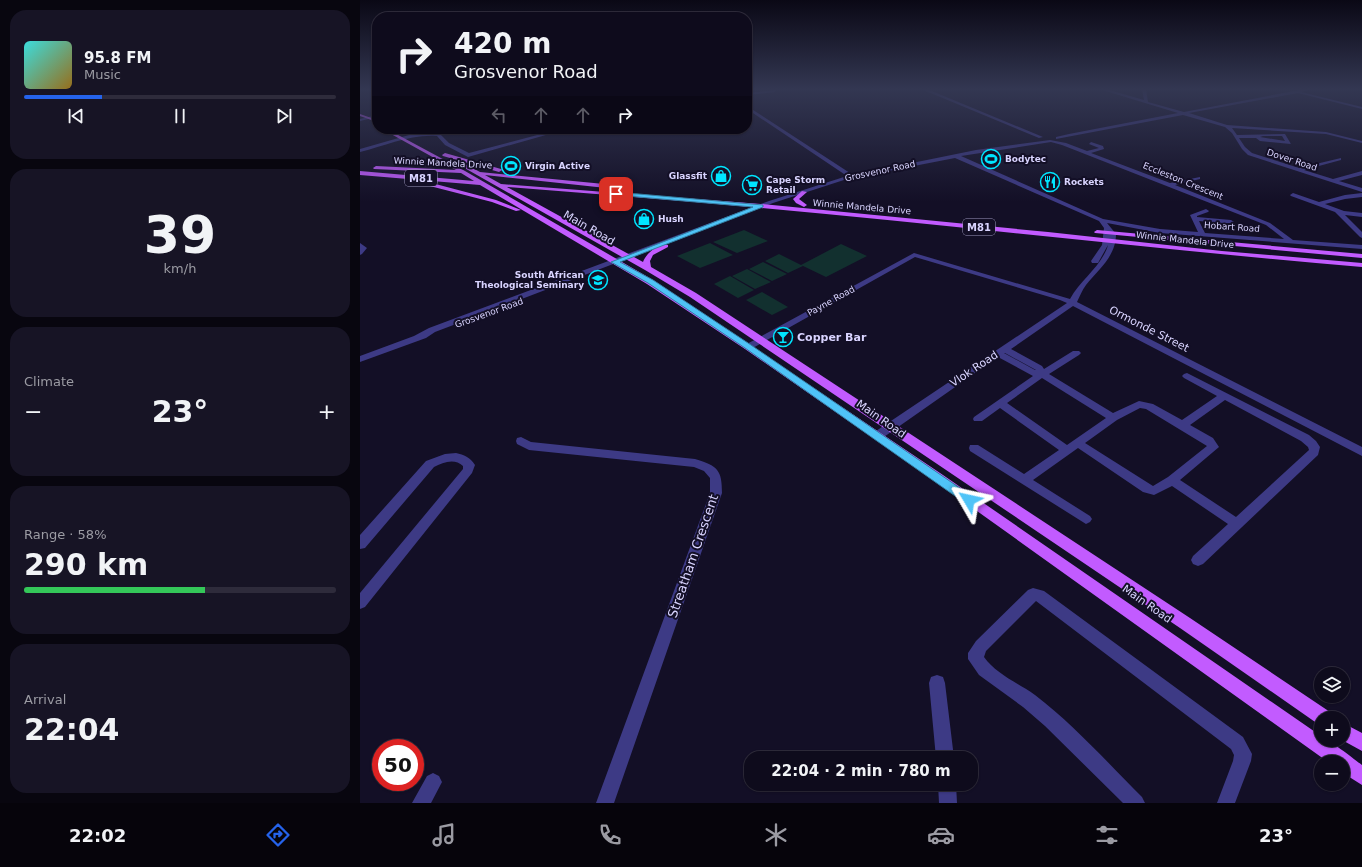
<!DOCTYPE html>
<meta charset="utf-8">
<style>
:root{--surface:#0e0b1c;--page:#171425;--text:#f1f3f6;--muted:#9b9ba3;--line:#2e2b3b;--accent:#2563eb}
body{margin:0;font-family:"DejaVu Sans",sans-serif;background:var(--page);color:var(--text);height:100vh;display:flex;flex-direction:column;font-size:15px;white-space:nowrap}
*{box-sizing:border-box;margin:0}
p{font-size:13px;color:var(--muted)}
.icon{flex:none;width:22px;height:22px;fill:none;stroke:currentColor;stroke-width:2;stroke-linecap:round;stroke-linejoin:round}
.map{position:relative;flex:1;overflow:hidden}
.side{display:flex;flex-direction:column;gap:10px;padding:10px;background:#08060f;width:360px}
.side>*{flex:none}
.banner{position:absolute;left:12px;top:12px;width:380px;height:122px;border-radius:16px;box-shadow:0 1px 3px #0004,0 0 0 1px var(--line);background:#0e0b1c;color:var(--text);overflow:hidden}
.controls{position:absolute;left:954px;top:667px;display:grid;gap:8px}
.controls a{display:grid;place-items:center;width:36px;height:36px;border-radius:50%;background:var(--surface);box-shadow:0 1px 3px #0004,0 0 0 1px var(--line);font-size:20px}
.speed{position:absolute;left:12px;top:739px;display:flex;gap:8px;font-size:20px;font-weight:700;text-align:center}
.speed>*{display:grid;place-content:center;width:52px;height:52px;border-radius:50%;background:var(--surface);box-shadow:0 1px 3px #0004,0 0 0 1px var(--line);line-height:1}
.speed .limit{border:6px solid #d22;background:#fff;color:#111}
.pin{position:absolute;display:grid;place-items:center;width:34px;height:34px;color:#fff;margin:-17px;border-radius:8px;box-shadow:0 2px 6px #0006}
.me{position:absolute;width:44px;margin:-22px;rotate:306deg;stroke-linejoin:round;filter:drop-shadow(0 0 3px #0008)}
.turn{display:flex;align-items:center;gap:14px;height:84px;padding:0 16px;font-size:18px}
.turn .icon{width:52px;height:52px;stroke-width:2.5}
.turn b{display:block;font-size:28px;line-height:34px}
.lanes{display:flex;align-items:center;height:38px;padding:0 16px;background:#0003;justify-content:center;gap:20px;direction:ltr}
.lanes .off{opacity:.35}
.big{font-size:30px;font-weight:800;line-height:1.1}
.side .widget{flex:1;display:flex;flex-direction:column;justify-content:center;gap:6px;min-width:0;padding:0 14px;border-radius:16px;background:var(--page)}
.side .dial{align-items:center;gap:0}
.dial b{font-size:52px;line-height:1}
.song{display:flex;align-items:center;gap:12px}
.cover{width:48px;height:48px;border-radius:6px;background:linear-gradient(135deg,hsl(180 70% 55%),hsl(40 70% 35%))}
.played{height:4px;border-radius:2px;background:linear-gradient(90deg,var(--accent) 25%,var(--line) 25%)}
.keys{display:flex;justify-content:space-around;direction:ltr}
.heat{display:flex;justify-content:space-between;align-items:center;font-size:22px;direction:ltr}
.charge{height:6px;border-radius:3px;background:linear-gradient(90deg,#34c759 58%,var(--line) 0)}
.trip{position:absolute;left:384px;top:751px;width:234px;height:40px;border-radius:16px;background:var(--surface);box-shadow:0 1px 3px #0004,0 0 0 1px var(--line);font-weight:800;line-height:40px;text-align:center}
.tabs{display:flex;height:64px;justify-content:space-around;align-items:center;background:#06040b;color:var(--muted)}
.tabs .icon{width:28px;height:28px}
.tabs .on{color:var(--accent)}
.tabs b{font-size:18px;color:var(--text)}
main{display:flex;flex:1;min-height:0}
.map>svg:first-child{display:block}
.green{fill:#12302f}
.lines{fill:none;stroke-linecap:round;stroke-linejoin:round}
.minor{fill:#3d3a85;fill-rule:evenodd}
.major{fill:#c25bff;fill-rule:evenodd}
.route{fill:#4fc3f7;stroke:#337fa1}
.labels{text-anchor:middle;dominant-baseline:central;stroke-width:4;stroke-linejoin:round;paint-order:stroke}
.far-poi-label{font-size:9px;font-weight:bold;fill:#d9d4ff;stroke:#130f26;text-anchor:start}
.far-street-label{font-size:9px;fill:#d9d4ff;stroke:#130f26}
.shield{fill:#130f26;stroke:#9e99be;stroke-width:1}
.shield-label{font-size:10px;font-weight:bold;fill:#d9d4ff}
.street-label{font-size:11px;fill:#d9d4ff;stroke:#130f26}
.poi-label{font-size:11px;font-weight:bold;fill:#d9d4ff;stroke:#130f26;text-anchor:start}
.near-street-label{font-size:13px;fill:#d9d4ff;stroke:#130f26}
</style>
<main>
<section class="side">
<div class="widget">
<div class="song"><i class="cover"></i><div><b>95.8 FM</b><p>Music</p></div></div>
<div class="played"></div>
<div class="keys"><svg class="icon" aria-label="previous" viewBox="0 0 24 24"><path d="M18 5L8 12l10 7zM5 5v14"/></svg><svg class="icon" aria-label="pause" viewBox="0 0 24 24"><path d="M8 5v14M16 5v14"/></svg><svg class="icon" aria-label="next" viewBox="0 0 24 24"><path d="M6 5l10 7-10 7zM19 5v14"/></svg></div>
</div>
<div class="widget dial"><b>39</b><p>km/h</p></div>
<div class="widget"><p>Climate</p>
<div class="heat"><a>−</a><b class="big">23°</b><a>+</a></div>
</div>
<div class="widget"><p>Range · 58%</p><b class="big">290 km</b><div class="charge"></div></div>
<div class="widget"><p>Arrival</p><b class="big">22:04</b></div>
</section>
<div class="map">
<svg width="1002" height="803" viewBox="0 0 1002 803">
<rect width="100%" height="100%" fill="#130f26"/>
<path class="green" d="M384,230L408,241L377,253L353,242Z
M350,243L373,255L340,268L317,256Z
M481,244L507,256L466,277L441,265Z
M419,254L443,266L428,273L405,261Z
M403,262L427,274L412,281L389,269Z
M387,269L411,282L395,289L372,276Z
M370,276L394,290L378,298L354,284Z
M402,292L428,307L412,315L386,300Z"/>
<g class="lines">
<path class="minor" d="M561,89H567L683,137L679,138Z
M739,89H746L784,100L782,89H786L788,102L824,112L944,89H953L941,92L1002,107V109L938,93L829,113L867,125L966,132L1002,141V143L966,134L872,128L877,135L925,134L931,144L900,141L896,138H879L885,147L892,153L939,168L981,158V160L944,170L973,179L1002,171V175L979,181L1002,188V192L888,155L882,149L872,133L865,127L823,115L696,139V137L709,134L818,113ZM903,136H922L925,141L900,137Z
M416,90L415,92L387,95V93Z
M387,106L493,175L616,150L690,140L706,143L727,151L739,148L729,144L731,142L743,146L744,149L731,153L810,183L840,177V179L815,185L910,223L933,240L1002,245V249L800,233L747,223L756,234C756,256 739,269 726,285C722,290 720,296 717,302L1002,447V456L713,306L651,349L682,366L684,369L713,351H719L721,353L719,355L689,374L753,413L779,401L793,404L822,420L857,396L824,378L822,376L824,374L827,373L949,435L956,441L960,447L958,455L843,564L838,566L833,564L831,560L833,556L868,524L812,486L794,495L783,492L718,448L673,480L730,516L732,519L730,522L726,524L610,451L609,448L610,445H618L664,474L699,450L640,408L622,421H614L613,419L614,417L673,376L638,357L521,439H513L512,436L513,433L707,303L700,300L555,257L391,349H385L384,347L385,345L554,253L710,299C721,279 742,266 748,245L738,263H732L731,261L742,245L744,228L739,221L595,158L487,179L413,203L75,332L66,338L0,362V356L54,336L69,328L409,201L487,176L387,109ZM691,142L702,145L906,225L924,239L845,233L839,221L871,224L874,222L871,220L837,217V216L848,212L849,211L846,209L830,215L838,232L800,229L743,219L601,156ZM644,353H645L676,370H675ZM682,378L746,418L707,445L647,403ZM865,400L941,441L948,447L949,450L876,517L820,480L859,447L853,438L830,425ZM780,408L786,409L847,446L808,477L793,486L725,443L757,420Z
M17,115V117L0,121V119Z
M200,129H207L108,157L85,145L77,136C50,134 25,146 0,152V149L49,135L69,133L80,134L89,143L109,153Z
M933,193L959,202L985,195L1002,193V197L985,199L965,204L984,211L1002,213V217L985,215L1002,232V238L1000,237L975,212L931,196L930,195Z
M0,243L7,248L2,254L0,255Z
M161,437L171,442L335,459C358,466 362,470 362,493L254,803H236L350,493V478L344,471L334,467L169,450L157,444L156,441L157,438Z
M96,453C104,455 110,457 115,465L112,473L5,607L0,609V593L103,469V466C95,458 83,462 74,467L5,548L0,549V535L66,461L85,454Z
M673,588L684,591L883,737L892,754L891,761L875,803H857L873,761L874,755L871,749L676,601L626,651L624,657C636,674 658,683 675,695C713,724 748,763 782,797L785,803H763L685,726L663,707L619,675L608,659V653L616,641L668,590Z
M577,675L583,677L585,683L594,758H576L569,683L571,677Z
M73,773L79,776L82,782L71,803H52L67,776Z
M578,784H596L597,803H579Z"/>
<path class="major" d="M0,114L17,120V122L0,116Z
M22,129H27L105,171L293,280L583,475L961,736V740C972,740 992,758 1002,765V785L983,773V762H968L575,481L385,349L287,284L120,185L0,175V171L114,181L101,173L14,169L13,168L16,166L96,170Z
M85,153L141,169L142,170L139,172L83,156L82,155Z
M101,164H105L120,172L265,186L268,188L265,190L125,175L141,184L401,204L688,232L862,251L1002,263V267C801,250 601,226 401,208C316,200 231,194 147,187L283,262C286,253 299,243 308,245V247L293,255L290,261L291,267L336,293L830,618L970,712L972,718H961V725L958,724L820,628L330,297L285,270L101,166Z
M68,182L136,200L161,210L156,211L132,202L66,185L65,184Z
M442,191L447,192L439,199L447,205L444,207L436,203L433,199Z
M737,230L1002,254V258L735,233L734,232Z
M983,723L1002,733V751L982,740Z"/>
</g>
<linearGradient id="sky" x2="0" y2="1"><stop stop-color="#0a0815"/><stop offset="0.44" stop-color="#333752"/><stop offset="1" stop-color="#333752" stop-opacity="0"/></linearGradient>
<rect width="1002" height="202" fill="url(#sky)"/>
<path class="route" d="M256,192L403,205V207L260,262L293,280L391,345L613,497L614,500L613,503L609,504L605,503L385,348L288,283L251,262L393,207L255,195L254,194Z"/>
<defs>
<g id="stadium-ring" transform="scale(1)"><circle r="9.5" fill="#130f26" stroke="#00e5ff" stroke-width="1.5"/><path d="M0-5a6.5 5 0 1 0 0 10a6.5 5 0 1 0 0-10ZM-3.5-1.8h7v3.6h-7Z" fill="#00e5ff"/></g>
<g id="shop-ring" transform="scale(1)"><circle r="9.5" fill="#130f26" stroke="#00e5ff" stroke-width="1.5"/><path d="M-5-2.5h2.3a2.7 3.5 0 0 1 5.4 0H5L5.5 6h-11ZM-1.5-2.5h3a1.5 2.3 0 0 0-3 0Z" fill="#00e5ff"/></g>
<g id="restaurant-ring" transform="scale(1)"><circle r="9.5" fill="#130f26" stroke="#00e5ff" stroke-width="1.5"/><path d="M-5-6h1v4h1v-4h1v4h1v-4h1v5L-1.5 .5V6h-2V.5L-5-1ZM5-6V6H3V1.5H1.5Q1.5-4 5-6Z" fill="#00e5ff"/></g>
<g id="supermarket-ring" transform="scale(1)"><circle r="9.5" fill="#130f26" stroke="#00e5ff" stroke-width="1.5"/><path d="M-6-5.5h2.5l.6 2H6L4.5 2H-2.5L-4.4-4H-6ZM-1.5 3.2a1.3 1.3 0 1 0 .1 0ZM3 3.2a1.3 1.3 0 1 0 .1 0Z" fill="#00e5ff"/></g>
<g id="school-ring" transform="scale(1)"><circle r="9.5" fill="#130f26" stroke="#00e5ff" stroke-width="1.5"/><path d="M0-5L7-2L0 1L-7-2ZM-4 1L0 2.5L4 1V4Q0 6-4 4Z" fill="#00e5ff"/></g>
<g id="bar-ring" transform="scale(1)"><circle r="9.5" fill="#130f26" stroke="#00e5ff" stroke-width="1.5"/><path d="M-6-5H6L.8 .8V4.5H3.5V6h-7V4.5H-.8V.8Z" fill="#00e5ff"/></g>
</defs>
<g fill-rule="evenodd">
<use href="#stadium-ring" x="631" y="159"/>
<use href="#stadium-ring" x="151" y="166"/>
<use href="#shop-ring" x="361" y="176"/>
<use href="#restaurant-ring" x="690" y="182"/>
<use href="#supermarket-ring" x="392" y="185"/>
<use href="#shop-ring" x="284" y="219"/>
<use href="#school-ring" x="238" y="280"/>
<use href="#bar-ring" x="423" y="337"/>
</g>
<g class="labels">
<g class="far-poi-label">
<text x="645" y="159">Bodytec</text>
<text x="165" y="166">Virgin Active</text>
<text x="347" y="176" text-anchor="end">Glassfit</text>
<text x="406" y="180">Cape Storm<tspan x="406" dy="10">Retail</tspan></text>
<text x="704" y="182">Rockets</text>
<text x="298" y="219">Hush</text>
<text x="224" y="275" text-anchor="end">South African<tspan x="224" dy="10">Theological Seminary</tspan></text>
</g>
<g class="far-street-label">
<text transform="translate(932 160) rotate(18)">Dover Road</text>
<text transform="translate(83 163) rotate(3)">Winnie Mandela Drive</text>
<text transform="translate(520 171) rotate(-12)">Grosvenor Road</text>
<text transform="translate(823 181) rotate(22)">Eccleston Crescent</text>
<text transform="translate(502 207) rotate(5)">Winnie Mandela Drive</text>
<text transform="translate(872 227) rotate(4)">Hobart Road</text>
<text transform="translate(825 240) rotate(6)">Winnie Mandela Drive</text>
<text transform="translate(471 301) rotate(-29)">Payne Road</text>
<text transform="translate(129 313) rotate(-20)">Grosvenor Road</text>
</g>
<g class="shield">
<rect x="45" y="170" width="32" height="16" rx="3"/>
<rect x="603" y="219" width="32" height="16" rx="3"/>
</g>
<g class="shield-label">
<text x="61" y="178">M81</text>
<text x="619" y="227">M81</text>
</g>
<g class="street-label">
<text transform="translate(229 228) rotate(30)">Main Road</text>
<text transform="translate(789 329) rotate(27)">Ormonde Street</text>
<text transform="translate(614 369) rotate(-34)">Vlok Road</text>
<text transform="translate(521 419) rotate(35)">Main Road</text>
<text transform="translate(787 604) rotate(35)">Main Road</text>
</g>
<g class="poi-label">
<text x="437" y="337">Copper Bar</text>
</g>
<g class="near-street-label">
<text transform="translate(333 556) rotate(-71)">Streatham Crescent</text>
</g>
</g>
</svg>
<div class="controls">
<a><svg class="icon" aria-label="layers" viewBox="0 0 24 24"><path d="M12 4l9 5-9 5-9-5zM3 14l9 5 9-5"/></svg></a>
<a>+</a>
<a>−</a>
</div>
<div class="speed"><div class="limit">50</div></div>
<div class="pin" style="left:256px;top:194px;background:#d93025"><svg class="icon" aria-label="arrive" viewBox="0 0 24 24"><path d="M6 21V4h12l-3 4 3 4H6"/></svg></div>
<svg class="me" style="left:609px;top:500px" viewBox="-20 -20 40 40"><path d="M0-17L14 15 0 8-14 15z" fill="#4fc3f7" stroke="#fff" stroke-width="4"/></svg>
<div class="trip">22:04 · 2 min · 780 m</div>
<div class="banner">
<div class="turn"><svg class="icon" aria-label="right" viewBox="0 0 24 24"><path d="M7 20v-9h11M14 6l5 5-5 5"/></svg><div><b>420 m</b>Grosvenor Road</div></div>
<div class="lanes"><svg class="icon off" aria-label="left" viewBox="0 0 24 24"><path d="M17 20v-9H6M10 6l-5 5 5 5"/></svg><svg class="icon off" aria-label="ahead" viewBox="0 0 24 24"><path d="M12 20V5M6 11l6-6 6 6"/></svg><svg class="icon off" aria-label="ahead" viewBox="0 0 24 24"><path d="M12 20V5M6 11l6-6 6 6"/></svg><svg class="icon" aria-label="right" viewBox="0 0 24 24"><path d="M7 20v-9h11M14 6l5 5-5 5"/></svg></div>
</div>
</div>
</main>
<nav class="tabs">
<b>22:02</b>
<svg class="icon on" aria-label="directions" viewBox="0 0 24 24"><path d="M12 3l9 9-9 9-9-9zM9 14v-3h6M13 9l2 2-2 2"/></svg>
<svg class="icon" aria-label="music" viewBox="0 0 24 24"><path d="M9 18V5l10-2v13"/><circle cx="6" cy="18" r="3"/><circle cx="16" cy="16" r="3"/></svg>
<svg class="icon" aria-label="phone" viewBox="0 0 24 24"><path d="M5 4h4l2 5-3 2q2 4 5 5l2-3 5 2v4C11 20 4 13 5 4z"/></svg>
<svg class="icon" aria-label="climate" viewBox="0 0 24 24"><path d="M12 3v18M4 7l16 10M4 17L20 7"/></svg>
<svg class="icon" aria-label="car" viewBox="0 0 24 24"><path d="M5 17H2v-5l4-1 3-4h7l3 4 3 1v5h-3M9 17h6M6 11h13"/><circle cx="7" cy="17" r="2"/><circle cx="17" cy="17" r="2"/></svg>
<svg class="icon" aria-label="filters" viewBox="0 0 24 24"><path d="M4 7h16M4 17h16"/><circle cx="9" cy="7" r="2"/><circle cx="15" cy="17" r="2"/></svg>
<b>23°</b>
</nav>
